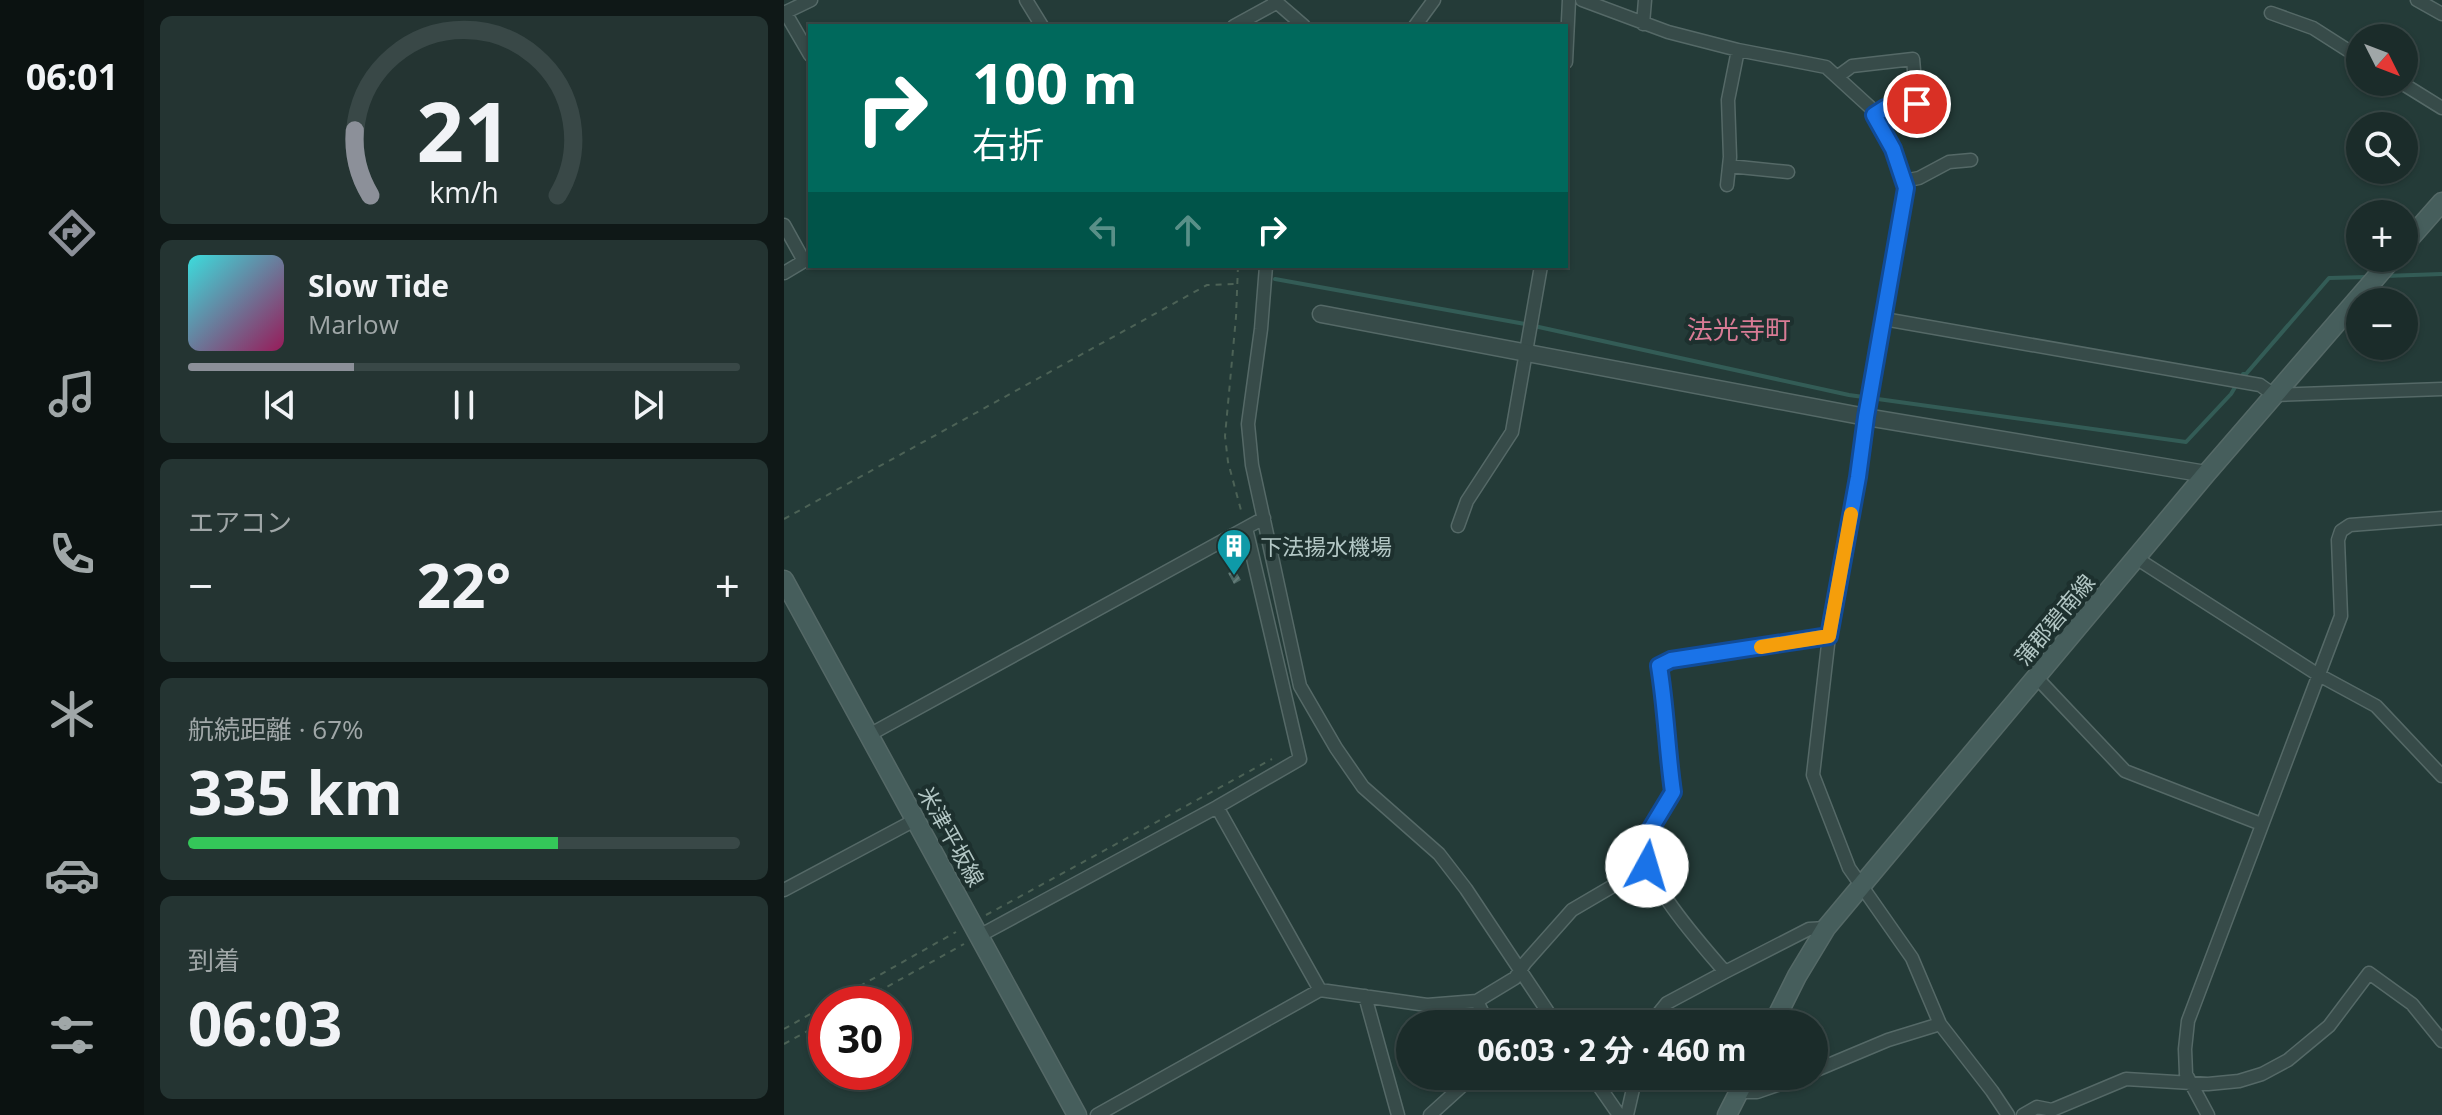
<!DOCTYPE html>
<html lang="ja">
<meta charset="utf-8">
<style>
:root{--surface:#1b2c2a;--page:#243432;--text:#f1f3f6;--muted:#a0a7a8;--line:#394847;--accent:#8c9099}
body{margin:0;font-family:"Open Sans","Noto Sans JP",sans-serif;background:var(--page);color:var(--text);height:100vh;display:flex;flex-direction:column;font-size:30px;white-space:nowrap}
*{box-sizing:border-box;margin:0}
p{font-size:26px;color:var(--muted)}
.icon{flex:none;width:44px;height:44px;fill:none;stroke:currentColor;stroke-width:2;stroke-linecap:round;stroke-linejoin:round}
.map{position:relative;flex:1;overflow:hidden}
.drawer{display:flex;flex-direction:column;gap:16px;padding:16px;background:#0f1817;width:640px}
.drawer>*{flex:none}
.hud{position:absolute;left:24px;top:24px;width:760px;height:244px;border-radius:0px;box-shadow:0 2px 6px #0004,0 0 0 2px var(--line);background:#00695c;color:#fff;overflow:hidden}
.needle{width:52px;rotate:132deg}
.buttons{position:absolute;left:1562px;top:24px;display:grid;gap:16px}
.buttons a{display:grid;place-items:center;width:72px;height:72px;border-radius:50%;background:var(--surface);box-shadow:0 2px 6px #0004,0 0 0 2px var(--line);font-size:40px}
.speed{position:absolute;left:24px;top:986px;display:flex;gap:16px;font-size:40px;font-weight:700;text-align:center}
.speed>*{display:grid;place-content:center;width:104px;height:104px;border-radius:50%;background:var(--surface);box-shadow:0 2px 6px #0004,0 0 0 2px var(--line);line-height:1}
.speed .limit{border:12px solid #d22;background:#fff;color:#111}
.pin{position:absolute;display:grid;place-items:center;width:68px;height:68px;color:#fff;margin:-34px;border:4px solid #fff;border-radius:50%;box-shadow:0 2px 8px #0007}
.me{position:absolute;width:88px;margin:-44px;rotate:6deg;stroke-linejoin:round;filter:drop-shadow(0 0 6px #0008)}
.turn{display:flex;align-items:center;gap:28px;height:168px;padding:0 32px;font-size:36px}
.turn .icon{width:104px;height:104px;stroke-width:2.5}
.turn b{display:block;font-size:56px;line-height:68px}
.lanes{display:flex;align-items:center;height:76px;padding:0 32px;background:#0003;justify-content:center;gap:40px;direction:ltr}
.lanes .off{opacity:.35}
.big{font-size:60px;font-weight:700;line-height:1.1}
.drawer .card{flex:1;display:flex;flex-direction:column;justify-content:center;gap:12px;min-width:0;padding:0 28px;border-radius:12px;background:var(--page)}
.drawer .dial{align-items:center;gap:0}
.dial svg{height:208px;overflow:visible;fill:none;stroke:var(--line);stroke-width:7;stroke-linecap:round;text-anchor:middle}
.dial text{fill:var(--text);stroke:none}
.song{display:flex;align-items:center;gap:24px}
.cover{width:96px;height:96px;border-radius:12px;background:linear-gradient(135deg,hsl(180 70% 55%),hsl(330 70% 35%))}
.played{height:8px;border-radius:4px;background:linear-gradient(90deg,var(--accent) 30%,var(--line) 30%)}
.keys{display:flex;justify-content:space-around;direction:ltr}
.heat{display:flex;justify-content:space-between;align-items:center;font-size:44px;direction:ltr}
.charge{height:12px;border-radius:6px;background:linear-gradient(90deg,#34c759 67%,var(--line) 0)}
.trip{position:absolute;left:612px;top:1010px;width:432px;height:80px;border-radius:40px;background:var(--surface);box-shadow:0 2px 6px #0004,0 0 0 2px var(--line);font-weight:700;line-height:80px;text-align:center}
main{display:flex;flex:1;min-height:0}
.tab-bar{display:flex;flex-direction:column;width:144px;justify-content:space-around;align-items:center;background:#0b1211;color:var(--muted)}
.tab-bar .icon{width:56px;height:56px}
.tab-bar .on{color:var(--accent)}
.tab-bar b{font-size:36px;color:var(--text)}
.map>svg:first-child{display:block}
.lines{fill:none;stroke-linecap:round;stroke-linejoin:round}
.stream{stroke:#335c56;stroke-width:4}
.building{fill:url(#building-hatch)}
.minor-casing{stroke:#556967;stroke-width:15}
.tertiary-casing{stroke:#556967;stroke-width:19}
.secondary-casing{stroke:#556967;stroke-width:21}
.path{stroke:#4c6256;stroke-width:2;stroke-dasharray:6 6;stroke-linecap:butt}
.minor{stroke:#374b49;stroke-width:12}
.tertiary{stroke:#374b49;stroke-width:16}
.secondary{stroke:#465e5c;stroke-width:18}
.route-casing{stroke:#114b97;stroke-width:20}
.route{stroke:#1a73e8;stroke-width:14}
.slow{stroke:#f59e0b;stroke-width:14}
.labels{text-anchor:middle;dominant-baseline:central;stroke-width:8;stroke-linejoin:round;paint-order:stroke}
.poi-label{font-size:22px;fill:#b3c7c5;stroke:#1d302e;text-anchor:start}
.street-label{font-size:22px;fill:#b3c7c5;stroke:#1d302e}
.quarter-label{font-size:26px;fill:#d87b95;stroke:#1d302e}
</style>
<main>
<nav class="tab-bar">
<b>06:01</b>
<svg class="icon on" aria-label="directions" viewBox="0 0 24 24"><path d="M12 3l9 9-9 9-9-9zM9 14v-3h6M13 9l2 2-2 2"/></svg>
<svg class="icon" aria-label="music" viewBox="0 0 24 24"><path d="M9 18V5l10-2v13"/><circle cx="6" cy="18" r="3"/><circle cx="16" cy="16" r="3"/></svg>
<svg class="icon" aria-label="phone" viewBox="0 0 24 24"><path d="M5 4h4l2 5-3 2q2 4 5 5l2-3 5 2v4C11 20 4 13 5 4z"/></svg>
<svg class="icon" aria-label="climate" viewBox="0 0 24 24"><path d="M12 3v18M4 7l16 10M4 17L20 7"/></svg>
<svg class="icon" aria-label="car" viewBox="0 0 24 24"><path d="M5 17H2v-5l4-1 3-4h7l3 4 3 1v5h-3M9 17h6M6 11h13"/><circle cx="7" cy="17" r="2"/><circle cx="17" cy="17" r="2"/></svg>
<svg class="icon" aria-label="filters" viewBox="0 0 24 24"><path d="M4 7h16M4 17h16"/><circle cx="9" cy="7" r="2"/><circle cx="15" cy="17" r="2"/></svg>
</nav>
<section class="drawer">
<div class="card dial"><svg viewBox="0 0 100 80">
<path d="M14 69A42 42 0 1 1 86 69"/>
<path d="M14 69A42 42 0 0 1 8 44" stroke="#8c9099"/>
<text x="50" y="56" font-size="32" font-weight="700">21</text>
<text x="50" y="72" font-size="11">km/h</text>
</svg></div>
<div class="card">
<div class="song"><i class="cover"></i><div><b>Slow Tide</b><p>Marlow</p></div></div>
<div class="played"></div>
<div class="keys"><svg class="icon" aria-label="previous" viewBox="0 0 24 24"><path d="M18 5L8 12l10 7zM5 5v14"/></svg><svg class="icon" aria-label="pause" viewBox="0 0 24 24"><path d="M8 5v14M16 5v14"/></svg><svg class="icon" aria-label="next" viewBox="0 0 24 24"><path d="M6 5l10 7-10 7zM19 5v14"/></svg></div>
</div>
<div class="card"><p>エアコン</p>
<div class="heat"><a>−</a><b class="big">22°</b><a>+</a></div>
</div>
<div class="card"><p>航続距離 · 67%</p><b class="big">335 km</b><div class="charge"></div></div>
<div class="card"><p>到着</p><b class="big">06:03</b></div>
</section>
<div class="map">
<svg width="1658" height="1115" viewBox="0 0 1658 1115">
<defs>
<pattern id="building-hatch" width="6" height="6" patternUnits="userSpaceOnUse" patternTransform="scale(2)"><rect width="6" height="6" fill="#4c6763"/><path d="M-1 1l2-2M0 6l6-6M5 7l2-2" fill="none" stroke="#637b78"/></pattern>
</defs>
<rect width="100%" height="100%" fill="#243b38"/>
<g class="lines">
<path class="stream" d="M1600,276L1658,274
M491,279L741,324L1065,395L1402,442L1447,394L1459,374H1462L1545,278L1583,277"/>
</g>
<path class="building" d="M451,570L457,580L450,584L444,573Z"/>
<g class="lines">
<g class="minor-casing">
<path id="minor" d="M242,0L258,26
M490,0L520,26
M798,0L884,32L954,50L1042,67L1088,109L1109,149L1122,188L1082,417L1074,477L1045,636L1029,775L1065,868L1128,958L1156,1024L1208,1091L1224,1115
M1633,0L1658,14
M1,12L26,55
M0,13L27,0
M1487,13L1529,28L1576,58
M859,24L861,0
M450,26L492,3
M631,26L650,0
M782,62L785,0
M1053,77L1068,66L1129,59L1133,104L1101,108L1090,115
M1616,82L1658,108
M945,166L1004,172
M1119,181L1135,178L1165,162L1187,160
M943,185L946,157L944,100L954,50
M0,225L20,261
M482,266L477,329L464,424L468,465L516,686L552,748L579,787L655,854L682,889L772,1024
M0,273L25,258
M1100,319L1476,385L1490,395L1658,389
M674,526L683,501L728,432L757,266
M1352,558L1533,674L1592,706L1658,776
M1253,678L1341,771L1477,824
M85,735L480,518
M433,807L536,990
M0,890L131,820
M195,936L433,807L516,759L462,528
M941,972C919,946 853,874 860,840C861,833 884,803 889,792C883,750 882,708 875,666L887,660L1045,636
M581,996L614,1115
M693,1001L704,1024
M866,1024L883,1003L941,972L1025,929L1042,928
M1030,1071L1104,1040L1156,1024
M808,1076L835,1115
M955,1092H973L1019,1076
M313,1115L536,990L643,1005L693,1001L731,978L741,963L788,910L863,866
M646,1115L689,1076
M843,1115L852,1076
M1239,1115L1253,1107L1268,1110L1342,1079L1424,1084L1455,1081L1478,1074L1504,1060L1545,1026L1585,973L1628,1004L1658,1041
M1424,1115L1402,1074L1401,1049L1404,1021L1557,616L1554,540L1557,531L1566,525L1658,518"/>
</g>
<g class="tertiary-casing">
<path id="tertiary" d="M537,314L1082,417L1422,474"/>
</g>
<g class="secondary-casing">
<path id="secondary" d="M1620,245L1658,202
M0,580L293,1115
M989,1024L1013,976L1042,928L1422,474L1609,258
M943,1115L963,1076"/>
</g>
<path class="path" d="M454,266L452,317L441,436L444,462L458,514
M0,519L423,285L452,284
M202,915L488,759
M44,1004L172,932
M72,1004L180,944
M0,1029L42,1005
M0,1044L42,1021"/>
<use href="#minor" class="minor"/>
<use href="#tertiary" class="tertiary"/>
<use href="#secondary" class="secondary"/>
</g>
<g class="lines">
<g class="route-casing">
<path id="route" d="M863,866L860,840L889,792C883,750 882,708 875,666L887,660L1045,636L1074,477L1082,417L1122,188L1109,149L1090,115L1101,108L1133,104"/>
</g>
<use href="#route" class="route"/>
<path class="slow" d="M977,647L1045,636L1067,514"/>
</g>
<defs>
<g id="building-pin" transform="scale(1.8)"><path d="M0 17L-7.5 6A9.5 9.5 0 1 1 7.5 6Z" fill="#0f9aa8" stroke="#1d302e"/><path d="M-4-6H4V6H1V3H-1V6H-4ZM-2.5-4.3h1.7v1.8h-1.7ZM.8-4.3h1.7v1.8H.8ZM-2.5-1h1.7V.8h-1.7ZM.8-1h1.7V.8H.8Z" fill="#fff"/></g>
</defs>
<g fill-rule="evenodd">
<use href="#building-pin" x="450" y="546"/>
</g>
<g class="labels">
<g class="poi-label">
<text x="476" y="546">下法揚水機場</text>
</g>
<g class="street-label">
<text transform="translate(1270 619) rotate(-50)">蒲郡碧南線</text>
<text transform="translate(168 836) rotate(61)">米津平坂線</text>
</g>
<g class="quarter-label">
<text x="955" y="329">法光寺町</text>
</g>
</g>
</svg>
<div class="buttons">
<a><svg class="needle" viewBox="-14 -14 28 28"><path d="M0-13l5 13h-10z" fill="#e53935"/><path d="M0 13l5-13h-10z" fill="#a0a7a8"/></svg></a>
<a><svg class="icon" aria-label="search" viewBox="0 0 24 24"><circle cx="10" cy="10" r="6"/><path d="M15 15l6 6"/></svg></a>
<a>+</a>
<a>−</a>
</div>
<div class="speed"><div class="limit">30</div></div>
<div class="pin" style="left:1133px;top:104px;background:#d93025"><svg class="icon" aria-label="arrive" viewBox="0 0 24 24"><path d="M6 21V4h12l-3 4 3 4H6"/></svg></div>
<svg class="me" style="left:863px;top:866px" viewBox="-20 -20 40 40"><circle r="19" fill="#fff"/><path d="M0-13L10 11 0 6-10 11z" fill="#1a73e8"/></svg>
<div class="trip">06:03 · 2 分 · 460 m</div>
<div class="hud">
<div class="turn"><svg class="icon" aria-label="right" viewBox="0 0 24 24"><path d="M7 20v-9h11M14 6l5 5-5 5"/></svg><div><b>100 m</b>右折</div></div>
<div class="lanes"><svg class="icon off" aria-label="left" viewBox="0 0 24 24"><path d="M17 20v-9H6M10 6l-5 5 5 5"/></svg><svg class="icon off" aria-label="ahead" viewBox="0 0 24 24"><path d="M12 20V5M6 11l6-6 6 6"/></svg><svg class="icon" aria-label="right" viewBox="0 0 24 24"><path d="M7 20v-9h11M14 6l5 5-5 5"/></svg></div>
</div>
</div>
</main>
